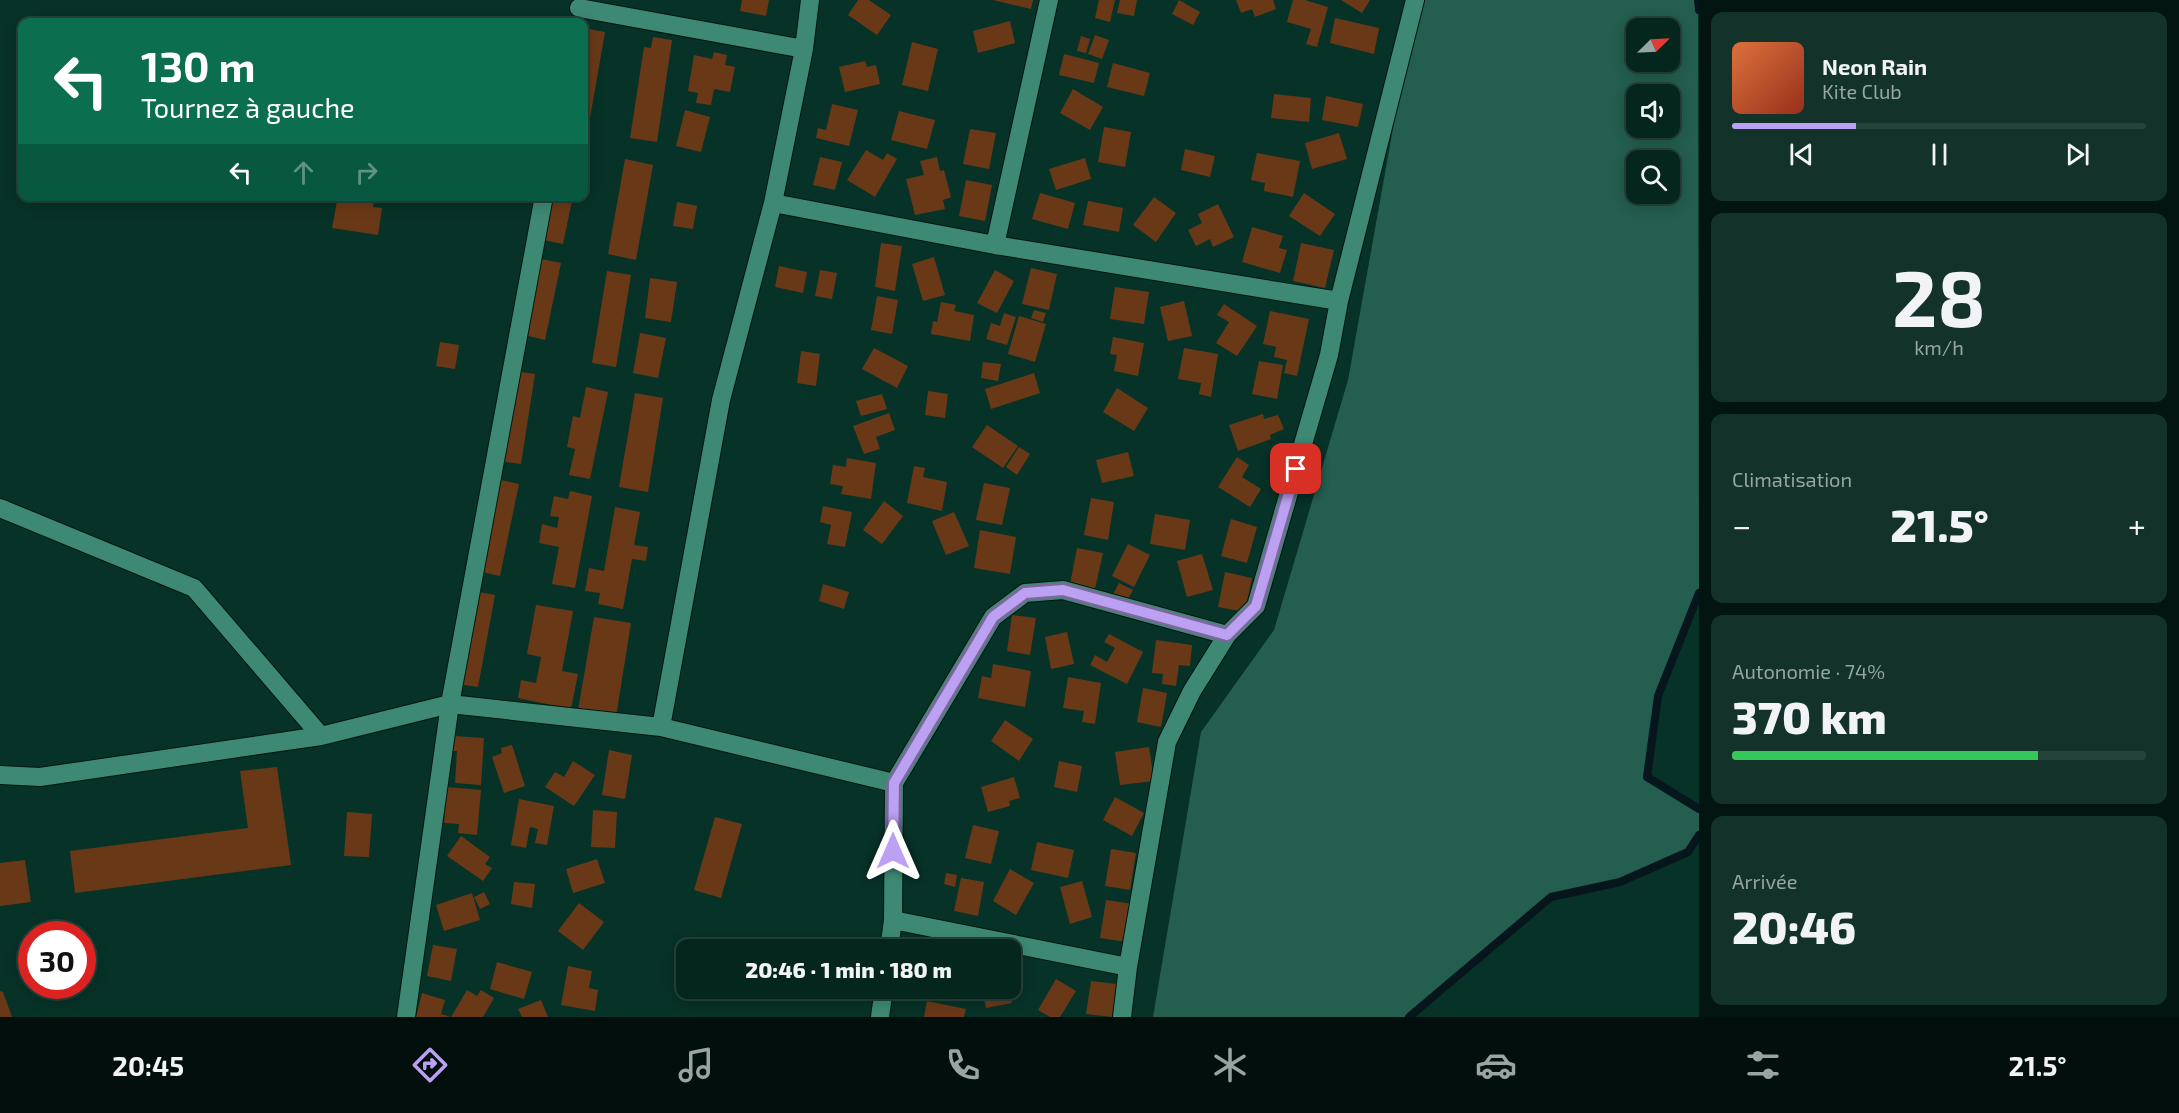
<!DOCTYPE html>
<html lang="fr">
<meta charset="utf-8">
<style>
:root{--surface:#05261d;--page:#13322a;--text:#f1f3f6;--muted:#97a5a4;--line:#26433b;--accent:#bca0f2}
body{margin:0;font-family:"Exo 2",sans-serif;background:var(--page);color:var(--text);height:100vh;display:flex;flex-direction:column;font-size:22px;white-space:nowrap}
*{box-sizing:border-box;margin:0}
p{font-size:20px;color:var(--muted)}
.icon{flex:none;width:33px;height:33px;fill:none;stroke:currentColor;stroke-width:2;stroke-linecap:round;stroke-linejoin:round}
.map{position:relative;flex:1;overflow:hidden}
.panel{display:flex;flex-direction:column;gap:12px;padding:12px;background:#031510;width:480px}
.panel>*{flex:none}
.banner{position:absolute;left:18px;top:18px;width:570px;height:183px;border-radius:12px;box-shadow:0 3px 15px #0003,0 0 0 2px var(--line);background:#0b6e4f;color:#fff;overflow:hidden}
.needle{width:39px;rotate:66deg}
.controls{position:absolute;left:1626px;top:18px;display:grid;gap:12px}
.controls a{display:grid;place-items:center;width:54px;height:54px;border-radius:12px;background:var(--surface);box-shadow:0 3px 15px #0003,0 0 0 2px var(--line);font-size:30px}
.speed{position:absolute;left:18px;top:921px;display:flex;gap:12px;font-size:30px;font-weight:700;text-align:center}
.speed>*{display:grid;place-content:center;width:78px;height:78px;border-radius:50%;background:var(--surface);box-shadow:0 3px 15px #0003,0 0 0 2px var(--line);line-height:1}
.speed .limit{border:9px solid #d22;background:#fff;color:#111}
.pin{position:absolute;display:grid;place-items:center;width:51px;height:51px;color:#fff;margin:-26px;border-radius:12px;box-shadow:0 3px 9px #0006}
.me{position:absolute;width:66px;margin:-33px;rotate:0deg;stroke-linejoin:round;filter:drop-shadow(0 0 4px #0008)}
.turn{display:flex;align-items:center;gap:21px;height:126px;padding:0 24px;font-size:27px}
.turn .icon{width:78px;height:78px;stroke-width:2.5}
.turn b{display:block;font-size:42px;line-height:51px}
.lanes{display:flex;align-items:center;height:57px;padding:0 24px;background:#0003;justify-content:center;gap:30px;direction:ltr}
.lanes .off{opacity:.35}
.big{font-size:45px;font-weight:800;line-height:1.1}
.panel .widget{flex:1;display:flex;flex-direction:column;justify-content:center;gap:9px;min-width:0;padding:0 21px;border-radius:12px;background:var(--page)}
.panel .dial{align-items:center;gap:0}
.dial b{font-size:78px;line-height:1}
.song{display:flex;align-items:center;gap:18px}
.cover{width:72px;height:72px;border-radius:9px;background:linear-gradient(135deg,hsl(20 70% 55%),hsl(10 70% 35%))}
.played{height:6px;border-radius:3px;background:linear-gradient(90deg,var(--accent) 30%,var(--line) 30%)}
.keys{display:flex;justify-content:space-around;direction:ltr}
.heat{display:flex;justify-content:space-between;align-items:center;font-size:33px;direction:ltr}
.charge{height:9px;border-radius:4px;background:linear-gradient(90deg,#34c759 74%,var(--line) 0)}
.trip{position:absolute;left:676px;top:939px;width:345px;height:60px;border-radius:12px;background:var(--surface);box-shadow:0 3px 15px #0003,0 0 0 2px var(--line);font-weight:800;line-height:60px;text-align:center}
.tabs{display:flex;height:96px;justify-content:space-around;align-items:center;background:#020f0c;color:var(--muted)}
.tabs .icon{width:42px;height:42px}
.tabs .active{color:var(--accent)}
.tabs b{font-size:27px;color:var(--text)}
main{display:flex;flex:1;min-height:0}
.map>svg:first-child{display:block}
.green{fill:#235e4e;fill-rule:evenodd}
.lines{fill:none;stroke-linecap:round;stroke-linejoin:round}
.stream{stroke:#07151c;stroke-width:8}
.building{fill:#693917}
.street-casing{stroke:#011711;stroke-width:20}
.street{stroke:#3e8974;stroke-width:18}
.route-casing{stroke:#7a689d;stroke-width:15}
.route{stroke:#bca0f2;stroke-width:10}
</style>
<main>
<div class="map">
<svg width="1699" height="1017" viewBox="0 0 1699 1017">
<rect width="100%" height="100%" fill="#073227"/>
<path class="green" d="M1416,0H1698L1699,593L1658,696L1647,777L1699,809V835L1688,852L1621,882L1551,897L1409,1017H1153L1201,732L1274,630L1348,380ZM1636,28H1670V62H1636ZM1636,94H1670V128H1636ZM1636,160H1670V194H1636Z"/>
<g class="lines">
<path class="stream" d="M1698,0L1699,10
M1699,593L1658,696L1647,777L1699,809
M1409,1017L1551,897L1620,882L1688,852L1699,835"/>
</g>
<path class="building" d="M742,0H769L766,16L740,11Z
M858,0H869L891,15L877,35L848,15Z
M993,0H1033L1031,9Z
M1099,0H1115L1110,22L1095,18Z
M1120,0H1137L1134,16L1117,13Z
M1179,0L1200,12L1193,25L1172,14Z
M1236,0H1273L1276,9L1255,17L1252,9L1241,13Z
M1293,0H1305L1328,7L1317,47L1306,44L1311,29L1287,22Z
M1341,0H1370L1362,13Z
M1335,18L1379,28L1374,54L1330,43Z
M1010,21L1015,43L978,53L973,31Z
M584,28L605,32L586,141L584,140Z
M1095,35L1109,40L1102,59L1088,54Z
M1081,36L1090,39L1086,53L1077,51Z
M653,37L672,40L657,142L630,138L644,47L651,48Z
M912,42L938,49L928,91L902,85Z
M714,52L727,55L725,65L735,67L730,92L714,89L711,105L696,103L698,93L688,91L694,55L712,59Z
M1064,54L1099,63L1094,83L1059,75Z
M865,61L867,67L876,65L880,84L845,92L839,67Z
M1113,63L1150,73L1144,96L1107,87Z
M1073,89L1103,107L1090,130L1060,113Z
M1274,94L1311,98L1309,122L1271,118Z
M1326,96L1363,104L1358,127L1322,120Z
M832,104L858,110L849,146L816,138L818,128L826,130Z
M685,110L710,117L701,152L676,146Z
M899,111L935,120L927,149L891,140Z
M1104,127L1131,132L1125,167L1098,162Z
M970,129L996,133L989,169L963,164Z
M1339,133L1347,159L1312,169L1305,143Z
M1185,149L1215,156L1210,177L1181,170Z
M866,150L883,160L887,153L897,159L875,197L847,180Z
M1257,153L1300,161L1293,197L1264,191L1265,183L1251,180Z
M820,157L842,162L835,190L813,185Z
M937,157L940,171L944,170L951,197L943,200L945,209L915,215L906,179L924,175L920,161Z
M1085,158L1091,179L1056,190L1049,169Z
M625,159L653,165L636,260L608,254Z
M966,180L992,185L985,221L959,216Z
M1040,193L1075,203L1068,229L1032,219Z
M1304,193L1335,214L1320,236L1289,216Z
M350,196H374L373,207L382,208L378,235L332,228L337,201L349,203Z
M546,196H573L563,244L538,239Z
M1154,197L1176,213L1156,242L1133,225Z
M1088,201L1123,208L1119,232L1083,225Z
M677,202L697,206L693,229L673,226Z
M1218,204L1234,237L1213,247L1210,239L1196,246L1188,230L1202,223L1198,214Z
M1252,227L1283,236L1279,248L1287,250L1280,273L1242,262Z
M881,243L902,246L895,291L875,287Z
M1301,243L1334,250L1325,288L1293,281Z
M934,257L945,295L923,301L912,264Z
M536,258L561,263L545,340L520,334Z
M779,266L807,272L803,293L775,287Z
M1031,268L1057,274L1049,310L1022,304Z
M820,270L837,273L832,299L815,296Z
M995,270L1014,281L997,313L977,303Z
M607,271L631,275L616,367L592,363Z
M650,278L677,282L671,322L645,318Z
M1115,287L1149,292L1144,324L1110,319Z
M877,296L898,300L892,334L871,330Z
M1184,301L1192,336L1168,341L1160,307Z
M941,302L956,305L954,311L974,315L970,341L931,334L933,321L937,322Z
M1224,304L1257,326L1237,356L1216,343L1229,322L1217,315Z
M1034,310L1046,313L1043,322L1031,318Z
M1270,311L1309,319L1297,376L1284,373L1287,360L1274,357L1276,347L1263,344Z
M1004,313L1016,317L1007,345L986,339L991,323L1000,326Z
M1019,316L1046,324L1035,362L1008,354Z
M640,333L666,338L658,378L633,373Z
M1113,337L1144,343L1138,376L1114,371L1117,355L1110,354Z
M440,342L459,345L455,369L436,366Z
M874,348L908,366L897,388L862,369Z
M1184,348L1218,354L1211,397L1199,394L1201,383L1178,379Z
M801,351L820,354L816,386L797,383Z
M1259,361L1283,365L1277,399L1252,394Z
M983,362L1001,364L998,381L981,378Z
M514,371L535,374L521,464L500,461Z
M1034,373L1040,393L991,409L985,389Z
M586,387L608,392L590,479L569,475L575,449L567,447L573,416L580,418Z
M1117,388L1148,408L1134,431L1103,412Z
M928,391L948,394L945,418L925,415Z
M635,393L663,398L648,492L619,487Z
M882,394L887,409L861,416L856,401Z
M889,413L895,430L876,437L880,449L864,454L853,426Z
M1263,414L1264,419L1278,415L1284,429L1270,435L1271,439L1238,451L1229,425Z
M987,425L1018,446L1003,468L972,447Z
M1019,447L1030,454L1017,475L1006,467Z
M1128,452L1134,476L1102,483L1096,460Z
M1237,457L1249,465L1242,477L1261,489L1250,507L1218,487Z
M847,458L876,463L871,499L841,494L843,486L830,484L833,465L846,467Z
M914,466L925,468L923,477L947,482L942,511L907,503Z
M496,479L519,484L500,576L477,571Z
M984,483L1010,488L1002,525L976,520Z
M570,491L592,496L575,588L552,584L559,547L539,543L542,524L557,528L559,517L550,516L554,496L568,499Z
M1091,498L1114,502L1108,540L1084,535Z
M884,501L903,516L882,544L863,530Z
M823,506L852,512L845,547L827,544L831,525L820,522Z
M615,507L640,512L634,545L648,547L646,561L632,559L623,609L598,604L600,593L585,591L589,568L604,571Z
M954,512L969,546L946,555L932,521Z
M1155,514L1190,520L1185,550L1150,544Z
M1231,519L1257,527L1247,563L1221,556Z
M980,530L1016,537L1010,574L974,568Z
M1128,544L1150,555L1134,587L1112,576Z
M1077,548L1103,553L1095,589L1070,584Z
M1202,554L1213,590L1187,597L1177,561Z
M1225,572L1252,578L1245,612L1218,607Z
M1119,583L1133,590L1127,601L1113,594Z
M823,584L849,592L844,609L819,601Z
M474,591L495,595L478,687L457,684Z
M536,605L573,611L562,671L578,674L571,709L518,698L521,680L536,683L541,657L527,654Z
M1012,615L1036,618L1030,655L1007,651Z
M594,617L631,623L616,717L578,710Z
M1067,632L1074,664L1051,669L1045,637Z
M1109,634L1143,652L1127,684L1090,665L1095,655L1107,662L1115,648L1104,642Z
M1156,640L1192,645L1190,666L1179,665L1176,686L1162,684L1163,674L1152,673Z
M993,664L1031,671L1025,707L978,698L982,676L991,678Z
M1068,677L1101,683L1095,724L1082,722L1084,711L1063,708Z
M1143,688L1167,693L1161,727L1137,722Z
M1005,720L1033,739L1019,761L991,741Z
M454,736L484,738L481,785L455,783L457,751H452Z
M512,745L525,786L504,793L492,757L502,753L501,748Z
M1149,747L1154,781L1120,785L1115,752Z
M609,750L632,755L625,799L602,795Z
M573,761L595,775L574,806L545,787L555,772L564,777Z
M1059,761L1082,766L1077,792L1054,787Z
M277,767L291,865L75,893L70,851L248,828L240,771Z
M1014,777L1020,798L1009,801L1010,806L988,812L981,787Z
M447,787L481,790L477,835L458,833L459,824L444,823Z
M1115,797L1144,813L1132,836L1103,820Z
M519,799L554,806L547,845L535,843L538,829L530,827L526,848L511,845Z
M593,810L617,812L615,848L591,847Z
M347,812L372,814L369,857L344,856Z
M715,817L742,824L721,898L694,890Z
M973,825L999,831L991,864L965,858Z
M461,836L490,857L485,864L492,868L483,881L447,856Z
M1037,842L1074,850L1068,878L1031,870Z
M1111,849L1136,853L1130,890L1105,886Z
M597,859L605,883L573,893L566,869Z
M25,860L31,902L0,906V863Z
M1010,869L1034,883L1016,915L993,901Z
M946,873L957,875L955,887L944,884Z
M961,878L984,882L978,916L954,911Z
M1082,881L1092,917L1070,924L1060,887Z
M514,882L535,884L532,908L511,904Z
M484,892L490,904L480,909L474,897Z
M472,893L480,920L444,931L436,905Z
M1106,900L1133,904L1127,942L1100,938Z
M579,903L604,922L583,950L558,931Z
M433,945L457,949L451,981L427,976Z
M497,962L532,972L524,999L490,989Z
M568,966L592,971L589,988L598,990L595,1011L561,1005Z
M1056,979L1076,991L1060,1017H1050L1038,1010Z
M1091,981L1117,984L1112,1017L1086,1014Z
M982,988H1009L1012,1003L986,1008Z
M467,990L477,996L481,990L494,998L483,1017H451Z
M0,991L3,992L12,1017H0Z
M422,993L445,1000L441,1014L451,1017H416Z
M541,1000L548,1017H522L518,1009Z
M927,1001L966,1009L964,1017H924Z"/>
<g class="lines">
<g class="street-casing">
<path id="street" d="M579,8L804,49
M773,203L995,245L1339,301
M995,245L1049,0
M0,508L194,588L321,736
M661,727L721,400L773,203L804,49L810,0
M0,775L40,777L321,736L450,704L661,727L894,783
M893,920L1128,967
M889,950L893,920L894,783L993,617L1025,593L1063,590L1227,635
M406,1017L450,704L544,196
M880,1017L884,988
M1122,1017L1128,967L1167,742L1192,691L1227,635L1256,606L1329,355L1339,301L1415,0"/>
</g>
<use href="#street" class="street"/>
</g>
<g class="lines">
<g class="route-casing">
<path id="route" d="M893,851L894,783L993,617L1025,593L1063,590L1227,635L1256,606L1296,469"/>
</g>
<use href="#route" class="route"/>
</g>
</svg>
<div class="controls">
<a><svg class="needle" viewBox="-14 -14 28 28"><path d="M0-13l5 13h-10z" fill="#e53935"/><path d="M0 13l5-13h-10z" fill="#97a5a4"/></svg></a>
<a><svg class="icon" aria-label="sound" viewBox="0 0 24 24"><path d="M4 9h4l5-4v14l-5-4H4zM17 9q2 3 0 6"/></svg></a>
<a><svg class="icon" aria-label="search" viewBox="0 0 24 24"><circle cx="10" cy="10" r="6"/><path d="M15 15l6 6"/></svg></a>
</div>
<div class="speed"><div class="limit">30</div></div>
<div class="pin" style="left:1296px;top:469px;background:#d93025"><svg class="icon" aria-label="arrive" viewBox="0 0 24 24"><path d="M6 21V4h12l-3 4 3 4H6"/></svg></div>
<svg class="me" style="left:893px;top:851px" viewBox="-20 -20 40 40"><path d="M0-17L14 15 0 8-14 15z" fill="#bca0f2" stroke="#fff" stroke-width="4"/></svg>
<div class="trip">20:46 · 1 min · 180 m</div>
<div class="banner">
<div class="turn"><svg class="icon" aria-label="left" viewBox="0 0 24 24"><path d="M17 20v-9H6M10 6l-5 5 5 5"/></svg><div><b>130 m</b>Tournez à gauche</div></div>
<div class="lanes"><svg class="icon" aria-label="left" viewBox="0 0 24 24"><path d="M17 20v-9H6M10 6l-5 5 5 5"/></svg><svg class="icon off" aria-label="ahead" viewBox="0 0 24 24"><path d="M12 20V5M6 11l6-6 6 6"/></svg><svg class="icon off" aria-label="right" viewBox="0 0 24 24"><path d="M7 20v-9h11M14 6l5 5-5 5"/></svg></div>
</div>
</div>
<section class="panel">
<div class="widget">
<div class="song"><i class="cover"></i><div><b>Neon Rain</b><p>Kite Club</p></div></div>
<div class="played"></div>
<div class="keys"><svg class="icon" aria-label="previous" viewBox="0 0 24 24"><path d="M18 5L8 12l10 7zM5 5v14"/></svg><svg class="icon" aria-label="pause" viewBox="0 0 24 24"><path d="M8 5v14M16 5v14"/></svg><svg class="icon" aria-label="next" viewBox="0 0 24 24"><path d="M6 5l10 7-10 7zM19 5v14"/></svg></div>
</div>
<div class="widget dial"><b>28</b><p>km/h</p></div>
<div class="widget"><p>Climatisation</p>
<div class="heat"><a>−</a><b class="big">21.5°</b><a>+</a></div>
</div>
<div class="widget"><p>Autonomie · 74%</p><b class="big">370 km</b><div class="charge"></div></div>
<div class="widget"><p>Arrivée</p><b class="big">20:46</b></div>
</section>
</main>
<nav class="tabs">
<b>20:45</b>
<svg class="icon active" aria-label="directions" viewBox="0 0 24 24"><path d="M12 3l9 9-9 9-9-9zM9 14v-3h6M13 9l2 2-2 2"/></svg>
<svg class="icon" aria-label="music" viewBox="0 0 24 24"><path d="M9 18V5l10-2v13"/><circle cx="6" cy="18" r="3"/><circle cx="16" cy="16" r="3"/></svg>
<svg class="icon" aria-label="phone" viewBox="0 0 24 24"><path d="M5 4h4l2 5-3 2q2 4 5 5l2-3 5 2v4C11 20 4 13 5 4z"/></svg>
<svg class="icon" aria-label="climate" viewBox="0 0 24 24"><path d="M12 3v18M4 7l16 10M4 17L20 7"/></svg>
<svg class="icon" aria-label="car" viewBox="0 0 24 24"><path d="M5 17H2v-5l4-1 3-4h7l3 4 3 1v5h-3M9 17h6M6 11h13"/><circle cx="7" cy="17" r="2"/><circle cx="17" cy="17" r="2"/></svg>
<svg class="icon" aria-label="filters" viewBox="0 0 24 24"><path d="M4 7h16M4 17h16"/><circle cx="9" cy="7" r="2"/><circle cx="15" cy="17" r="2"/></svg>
<b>21.5°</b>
</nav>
